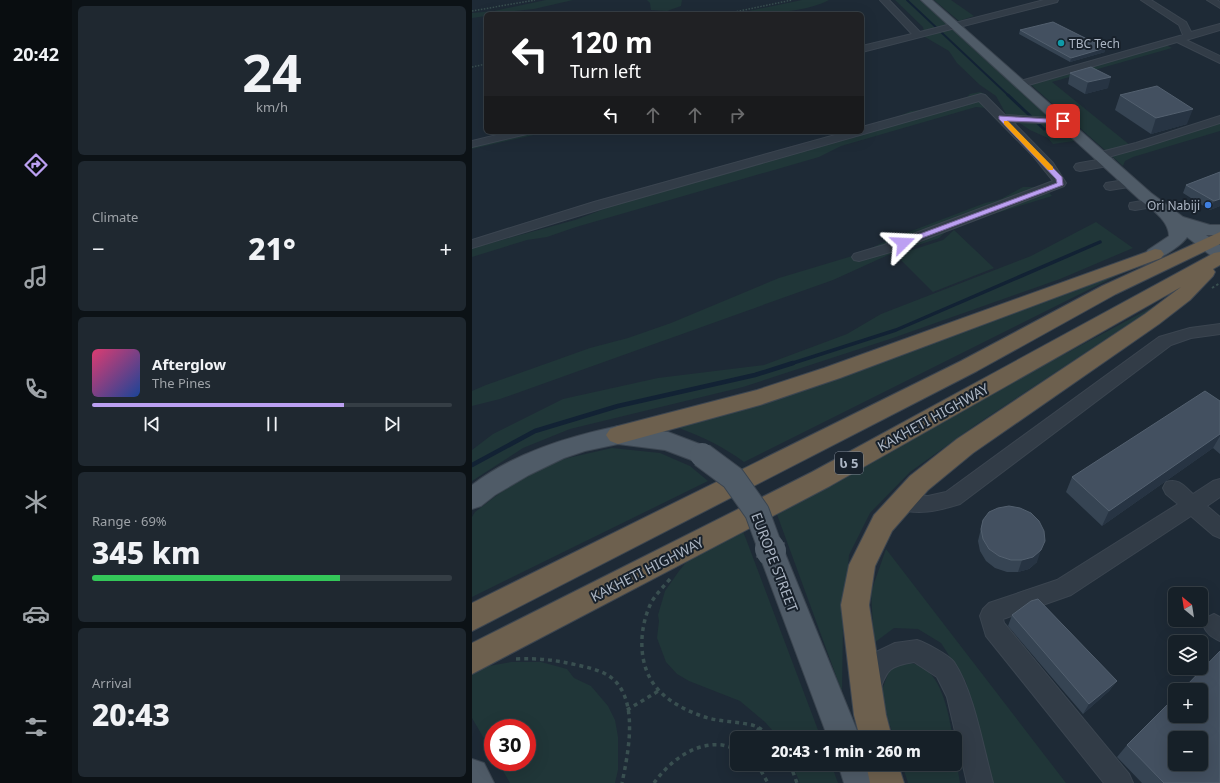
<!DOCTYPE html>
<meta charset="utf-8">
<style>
:root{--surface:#162028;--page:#1f2830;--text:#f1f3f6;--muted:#9ea3a8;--line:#353e45;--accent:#bca0f2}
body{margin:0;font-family:"Noto Sans","Noto Sans Georgian",sans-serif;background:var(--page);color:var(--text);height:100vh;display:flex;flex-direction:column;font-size:15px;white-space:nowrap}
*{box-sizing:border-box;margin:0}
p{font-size:13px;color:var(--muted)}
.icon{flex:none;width:22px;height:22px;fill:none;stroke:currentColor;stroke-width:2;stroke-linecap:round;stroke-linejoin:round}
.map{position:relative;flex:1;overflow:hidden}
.details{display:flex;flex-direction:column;gap:6px;padding:6px;background:#0c1216;width:400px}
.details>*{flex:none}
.banner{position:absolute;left:12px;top:12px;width:380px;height:122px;border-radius:6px;box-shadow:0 4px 16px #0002,0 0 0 1px var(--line);background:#202124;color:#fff;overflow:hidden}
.needle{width:26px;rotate:330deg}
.buttons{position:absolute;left:696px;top:587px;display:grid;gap:8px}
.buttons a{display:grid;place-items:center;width:40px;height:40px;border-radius:6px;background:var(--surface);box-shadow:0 4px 16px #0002,0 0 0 1px var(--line);font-size:20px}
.speed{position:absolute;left:12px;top:719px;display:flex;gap:8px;font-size:20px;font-weight:700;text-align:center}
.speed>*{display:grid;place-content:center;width:52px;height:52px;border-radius:50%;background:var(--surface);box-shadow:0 4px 16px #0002,0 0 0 1px var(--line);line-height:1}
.speed .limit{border:6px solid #d22;background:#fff;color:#111}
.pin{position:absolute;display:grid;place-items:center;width:34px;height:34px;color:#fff;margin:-17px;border-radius:8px;box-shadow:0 2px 6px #0006}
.me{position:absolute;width:44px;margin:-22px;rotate:69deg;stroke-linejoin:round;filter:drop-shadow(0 0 3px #0008)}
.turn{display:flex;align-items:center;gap:14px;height:84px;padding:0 20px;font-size:18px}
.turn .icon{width:52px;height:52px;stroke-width:2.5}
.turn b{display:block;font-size:28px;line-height:34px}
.lanes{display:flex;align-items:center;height:38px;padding:0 20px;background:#0003;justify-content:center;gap:20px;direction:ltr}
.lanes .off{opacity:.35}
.big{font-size:30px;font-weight:800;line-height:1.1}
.details .card{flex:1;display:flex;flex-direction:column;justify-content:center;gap:6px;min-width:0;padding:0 14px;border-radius:6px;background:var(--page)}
.details .dial{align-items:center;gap:0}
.dial b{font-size:52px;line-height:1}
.song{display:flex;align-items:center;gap:12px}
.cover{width:48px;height:48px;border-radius:6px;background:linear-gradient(135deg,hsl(340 70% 55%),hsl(220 70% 35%))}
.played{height:4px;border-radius:2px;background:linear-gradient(90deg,var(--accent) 70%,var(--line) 70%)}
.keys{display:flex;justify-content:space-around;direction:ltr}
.heat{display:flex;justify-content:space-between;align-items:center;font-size:22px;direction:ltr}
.charge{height:6px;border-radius:3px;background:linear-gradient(90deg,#34c759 69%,var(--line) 0)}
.trip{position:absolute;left:258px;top:731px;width:232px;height:40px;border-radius:6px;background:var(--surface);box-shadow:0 4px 16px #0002,0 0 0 1px var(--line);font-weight:800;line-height:40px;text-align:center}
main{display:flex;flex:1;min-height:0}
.tabs{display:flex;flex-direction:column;width:72px;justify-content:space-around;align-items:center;background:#090d10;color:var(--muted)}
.tabs .icon{width:28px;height:28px}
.tabs .current{color:var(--accent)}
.tabs b{font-size:18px;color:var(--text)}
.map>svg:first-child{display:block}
.green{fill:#203638}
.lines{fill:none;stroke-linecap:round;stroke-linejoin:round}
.stream-far3{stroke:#122234;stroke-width:2}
.stream-far2{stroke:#122234;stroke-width:3}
.stream-far1{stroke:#122234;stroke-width:3.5}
.stream{stroke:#122234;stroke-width:4.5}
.minor-casing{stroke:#3b4550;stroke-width:2}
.major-casing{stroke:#3b4550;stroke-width:2}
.highway-casing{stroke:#3d4651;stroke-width:2}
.path-far2{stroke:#394f50;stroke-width:1.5;stroke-dasharray:1.5 1.5;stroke-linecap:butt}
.path-far1{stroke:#394f50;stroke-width:2;stroke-dasharray:2.5 2.5;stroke-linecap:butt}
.path{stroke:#394f50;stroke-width:3.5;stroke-dasharray:4 4;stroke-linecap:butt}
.minor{fill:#323c47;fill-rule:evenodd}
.major{fill:#4f5b67;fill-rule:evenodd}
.highway{fill:#6d604e;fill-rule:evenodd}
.major-bridge-far1-casing{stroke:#3b4550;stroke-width:26;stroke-linecap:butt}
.major-bridge-casing{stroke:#3b4550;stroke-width:32;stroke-linecap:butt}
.major-bridge-far1{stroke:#4f5b67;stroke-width:24}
.major-bridge{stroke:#4f5b67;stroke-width:30}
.wall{fill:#364453}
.shaded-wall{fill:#273443}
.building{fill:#435060;stroke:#53606f;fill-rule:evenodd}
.route{fill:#bca0f2;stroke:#7a689d}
.slow{fill:#f59e0b}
.culture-dot{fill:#0f9aa8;stroke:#18212b;stroke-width:1.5}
.shop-dot{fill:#3f7fe0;stroke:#18212b;stroke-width:1.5}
.labels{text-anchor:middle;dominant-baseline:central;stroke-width:4;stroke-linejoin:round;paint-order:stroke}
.far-poi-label{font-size:12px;fill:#acb6c4;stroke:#18212b;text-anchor:start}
.shield{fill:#18212b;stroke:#808996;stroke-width:1}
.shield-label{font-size:13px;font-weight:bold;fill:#acb6c4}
.street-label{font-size:14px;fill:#acb6c4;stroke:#18212b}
</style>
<main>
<nav class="tabs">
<b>20:42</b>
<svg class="icon current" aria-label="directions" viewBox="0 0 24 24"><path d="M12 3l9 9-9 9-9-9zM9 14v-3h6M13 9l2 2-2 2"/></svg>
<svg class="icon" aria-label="music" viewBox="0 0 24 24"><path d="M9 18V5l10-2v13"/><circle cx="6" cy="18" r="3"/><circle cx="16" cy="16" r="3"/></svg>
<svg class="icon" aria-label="phone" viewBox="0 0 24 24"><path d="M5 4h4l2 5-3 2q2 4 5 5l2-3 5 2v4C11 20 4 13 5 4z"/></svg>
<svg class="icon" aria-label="climate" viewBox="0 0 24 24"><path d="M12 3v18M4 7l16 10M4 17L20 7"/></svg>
<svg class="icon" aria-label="car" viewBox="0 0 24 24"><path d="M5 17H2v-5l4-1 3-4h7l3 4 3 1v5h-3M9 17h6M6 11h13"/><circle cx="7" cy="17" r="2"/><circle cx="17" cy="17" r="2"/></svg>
<svg class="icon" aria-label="filters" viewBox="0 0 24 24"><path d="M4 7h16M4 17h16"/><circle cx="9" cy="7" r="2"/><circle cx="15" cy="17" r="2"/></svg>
</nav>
<section class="details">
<div class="card dial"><b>24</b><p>km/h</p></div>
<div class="card"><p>Climate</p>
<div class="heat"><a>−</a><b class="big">21°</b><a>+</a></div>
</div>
<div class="card">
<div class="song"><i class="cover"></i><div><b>Afterglow</b><p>The Pines</p></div></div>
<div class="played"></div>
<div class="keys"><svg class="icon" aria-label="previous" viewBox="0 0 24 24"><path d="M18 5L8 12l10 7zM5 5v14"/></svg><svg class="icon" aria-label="pause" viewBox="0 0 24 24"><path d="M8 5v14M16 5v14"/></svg><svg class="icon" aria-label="next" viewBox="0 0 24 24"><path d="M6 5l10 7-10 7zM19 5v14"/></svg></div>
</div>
<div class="card"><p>Range · 69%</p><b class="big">345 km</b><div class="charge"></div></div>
<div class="card"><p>Arrival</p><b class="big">20:43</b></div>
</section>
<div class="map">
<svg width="748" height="783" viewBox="0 0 748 783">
<rect width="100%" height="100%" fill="#1e2a36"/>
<path class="green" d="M74,0H101L62,9L14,14V16L0,18V13L22,11Z
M175,0H210L209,6L195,11L179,10L178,3Z
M330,0H357C333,13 289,14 262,14Z
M423,0H448L608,140L581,144L576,138L558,130L534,114L524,96L508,85L485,63L477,51L453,37L451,27Z
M462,0H479L502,16L487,21Z
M692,44L700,48L580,82L664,150L748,122V131L661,157L653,161L651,166L557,83Z
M508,92L515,95L524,109L504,107L369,146L347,157L104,227L75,237L55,240L0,257V248L103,220L148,203L375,139L439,111L459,109L493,99L498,94Z
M52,132L66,134L0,149V141Z
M551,187H572L580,196L479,227L467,238L416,255L361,280L28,399L0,406V391L14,385L118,348L156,338L199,323L307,278L387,254L416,240L513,203L529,199Z
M624,222L661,248L588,279L421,338L271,387L98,429L51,448L0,481V450L21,434L91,399L186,378L292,365L375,334L409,314L559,256Z
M482,230L522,268L461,292L424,255L471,240Z
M648,269L652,272L272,462C252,447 231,437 207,428Z
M690,302L505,424L438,472L398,513L377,555L371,625L370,692L303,509Z
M140,448L188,453L218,466L236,481L0,597V517L3,512L45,480L87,460Z
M269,527L274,539L349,738H307L293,722L268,701L217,681L205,674L194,662L185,638L187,621L186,615L193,591L207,571L221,554Z
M414,549L594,783H518L494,682L469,643L446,629L422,628L402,643L399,592Z
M39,662H69L95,669L102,678L119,686L136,706L143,720L146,737V770L143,783H38L26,762H55V728H21V754L0,718V673L11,667Z
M434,662C439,663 445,664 449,666C471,678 477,716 481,738H422L408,695L419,666Z
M483,753L488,783H436L430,764H483Z
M320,764H359L366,783H328Z"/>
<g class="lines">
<path class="stream-far3" d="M435,0L537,96"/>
<path class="stream-far2" d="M536,95L572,129"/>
<path class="stream-far1" d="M318,364L424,330L628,242"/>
<path class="stream" d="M0,465L63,431L146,406L283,375L321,363"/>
<g class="minor-casing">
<path id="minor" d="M408,0H417L448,32L572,0H586L585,2L390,52V46L440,34Z
M669,0H679L714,22L719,32L748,24V30L714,40L748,56V63L705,42L553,86L549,87L544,84L545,82L711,35L707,25Z
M735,0H745L748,2V8Z
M509,94L513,95L533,115L595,119L597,121L591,124L541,122L581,163L594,183L592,186L422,251L387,261L382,260L380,257L382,254L412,245L581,181L561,156L507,101L132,208L0,248V240L122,202L374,132H390V127Z
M748,116V123L672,147L629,159L625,157L623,155L625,153L664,143Z
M37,132H57L55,134L0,147V141Z
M637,158L641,159L643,162L641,165L608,171L604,170L602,167L604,164L608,163Z
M659,179L663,180L665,183L663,186L638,190L634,189L632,186L634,183Z
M682,199L687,200L688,203L687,206L663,210L658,209L657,206L658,203Z
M748,324V334L719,338L699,345L488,504C465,511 446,516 423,508L420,502L423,496L430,494L456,496L474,492L687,337L718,328Z
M748,479V497L735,506L748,517V538L741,535L719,516L599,595L531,619L532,623L657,774L661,783H632L514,636L508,616L511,609L517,603L585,580L706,504L694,494L691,488L694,482C707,478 712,486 721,494L741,481Z
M742,614L748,617V641C739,637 735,634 731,625L734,618Z
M445,640C454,643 477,655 482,662C502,692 511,747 521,783H495L475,697L465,677L442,662C413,667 416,671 405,696L397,700L389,696L385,688L400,654L423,643Z"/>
</g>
<g class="major-casing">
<path id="major" d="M449,0H460L679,193L711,217L738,225H748V235H734L748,245V259L742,258L715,237C712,243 690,259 682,259C682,259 676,258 676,258L673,254L676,250L697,236C697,220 678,208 667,199Z
M146,426L196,432L238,448L242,455L238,462L230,464L193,450L146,444L113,451L92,458L57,475L23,495L9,506L0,509V485C42,453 95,437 146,426Z
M299,539L308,543L312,551L388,738H356L286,551L290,543Z
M0,759L12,763L22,783H0Z
M366,764H398L406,783H372Z"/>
</g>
<g class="highway-casing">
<path id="highway" d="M748,232V244L644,294L505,371L0,631V603L489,361L630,286Z
M683,249L689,250L692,254L689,258L368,378L288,405L146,444L138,441L134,435L138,429L146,426L285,390L352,368Z
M748,252V265L741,269L743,272L741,276L718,300L687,324L501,453L456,490L420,531L403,566L397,605L414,715L420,738H388L382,715L369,605L377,565L402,515L438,476L485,439L673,314L709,287L358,486L0,674V643L340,472L742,253Z
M394,764H426L432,783H398Z"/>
</g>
<path class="path-far2" d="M0,11L63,0
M253,14L320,0
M0,67L14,64"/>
<path class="path-far1" d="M740,288L748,283"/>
<path class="path" d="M198,579C191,587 184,594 179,603C167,628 165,664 184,687C194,700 211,709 227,715C244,722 262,721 280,725L286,727L301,738
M44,659C67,658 83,660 105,665C118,668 134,671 144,682C166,706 156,754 150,783
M155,710L188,690
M282,738L287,728
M343,738L349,734
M285,764L296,783
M318,764L325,783
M182,783C197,762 222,742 250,745C255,746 260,748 265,749"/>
<use href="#minor" class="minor"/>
<use href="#major" class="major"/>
<use href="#highway" class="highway"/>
<g class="major-bridge-far1-casing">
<path id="major-bridge-far1" d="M230,455L261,478L285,512L299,550"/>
</g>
<g class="major-bridge-casing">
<path id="major-bridge" d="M298,549L299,551"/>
</g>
<use href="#major-bridge-far1" class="major-bridge-far1"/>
<use href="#major-bridge" class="major-bridge"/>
</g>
<path class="wall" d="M548,30L633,48V52L598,62L547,34Z
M598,73L636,88L613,94L596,84Z
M648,95L715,124L679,134L643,110Z
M748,172V206L738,210L711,193L714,185Z
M748,401V454L741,448L630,526L594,492L600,477Z
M511,520L565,562L557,569L546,572H535L523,568L514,561L508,551L506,541Z
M540,615L645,681L637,691L611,714L536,626Z
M655,745L748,783H670L645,757Z"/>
<path class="shaded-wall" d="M633,48V52L598,62L599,58Z
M639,77L636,88L613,94L616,82Z
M721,109L715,124L679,134L684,118Z
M748,199V206L738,210L742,201Z
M748,434V436L741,448L630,526L637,511Z
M569,550L565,562L557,569L546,572L550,560Z
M645,681L637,691L611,714L617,704Z"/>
<path class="building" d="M581,22L633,48L599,58L548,30Z
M619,67L639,77L616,82L598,73Z
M685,86L721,109L684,118L648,95Z
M748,172V199L742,201L714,185Z
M733,391L748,401V434L637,511L600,477Z
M537,506L548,508L559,513L567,521L572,531L573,541L569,550L561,557L550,560H539L527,556L517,549L511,539L509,529L511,520L517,512L526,508Z
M566,599L645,681L617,704L540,615L559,601Z
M748,651V783H692L655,745L703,697V716H729V690H710ZM703,738H729V764H703Z"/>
<path class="route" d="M527,116L593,120L594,121L591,123L535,121L590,177L591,185L434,244H429V241L585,183L584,179L527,119Z"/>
<path class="slow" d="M532,121H536L581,167V170H576L532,124Z"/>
<circle class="culture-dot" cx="589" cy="43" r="4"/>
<circle class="shop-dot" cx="736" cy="205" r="4"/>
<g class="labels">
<g class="far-poi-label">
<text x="597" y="43">TBC Tech</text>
<text x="728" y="205" text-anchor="end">Ori Nabiji</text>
</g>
<rect class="shield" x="363" y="452" width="28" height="22" rx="3"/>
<g class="shield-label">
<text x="377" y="463">ს 5</text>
</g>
<g class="street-label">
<text transform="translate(461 417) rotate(-29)">KAKHETI HIGHWAY</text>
<text transform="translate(303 562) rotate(69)">EUROPE STREET</text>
<text transform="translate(175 569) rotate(-27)">KAKHETI HIGHWAY</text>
</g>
</g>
</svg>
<div class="buttons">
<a><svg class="needle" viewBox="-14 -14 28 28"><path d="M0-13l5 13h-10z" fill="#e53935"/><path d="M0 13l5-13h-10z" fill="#9ea3a8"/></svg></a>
<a><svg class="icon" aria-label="layers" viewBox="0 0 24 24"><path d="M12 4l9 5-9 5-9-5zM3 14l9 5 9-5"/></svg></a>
<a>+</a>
<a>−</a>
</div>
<div class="speed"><div class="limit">30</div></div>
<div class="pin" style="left:591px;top:121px;background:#d93025"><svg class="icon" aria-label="arrive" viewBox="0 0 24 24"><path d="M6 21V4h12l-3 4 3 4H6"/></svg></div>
<svg class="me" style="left:431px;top:243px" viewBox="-20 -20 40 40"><path d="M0-17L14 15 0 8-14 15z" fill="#bca0f2" stroke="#fff" stroke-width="4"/></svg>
<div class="trip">20:43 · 1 min · 260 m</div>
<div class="banner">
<div class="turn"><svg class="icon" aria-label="left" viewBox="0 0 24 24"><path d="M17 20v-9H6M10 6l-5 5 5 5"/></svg><div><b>120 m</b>Turn left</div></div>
<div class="lanes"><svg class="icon" aria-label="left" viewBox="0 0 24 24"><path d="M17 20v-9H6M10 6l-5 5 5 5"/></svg><svg class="icon off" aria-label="ahead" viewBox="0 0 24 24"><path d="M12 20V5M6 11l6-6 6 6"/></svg><svg class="icon off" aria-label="ahead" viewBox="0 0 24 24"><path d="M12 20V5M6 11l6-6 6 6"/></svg><svg class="icon off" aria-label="right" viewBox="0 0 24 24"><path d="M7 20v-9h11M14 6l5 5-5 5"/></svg></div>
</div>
</div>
</main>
